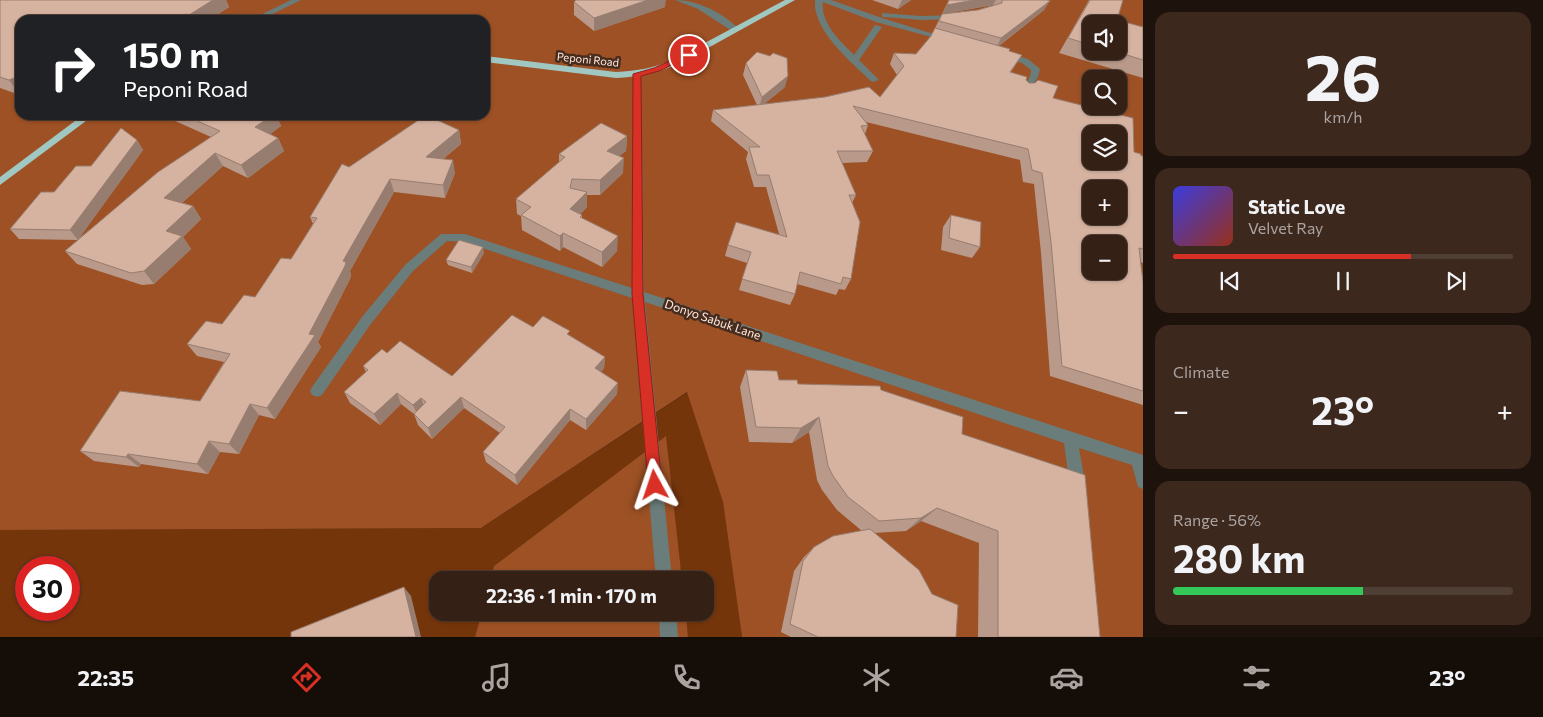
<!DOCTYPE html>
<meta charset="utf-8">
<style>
:root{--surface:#352015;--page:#3d281e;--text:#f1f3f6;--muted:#aaa3a0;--line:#4f3e34;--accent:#d93025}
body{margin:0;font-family:Commissioner,sans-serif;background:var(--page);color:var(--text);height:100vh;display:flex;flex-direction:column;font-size:19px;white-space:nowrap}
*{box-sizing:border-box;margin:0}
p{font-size:16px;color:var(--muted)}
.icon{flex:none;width:28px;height:28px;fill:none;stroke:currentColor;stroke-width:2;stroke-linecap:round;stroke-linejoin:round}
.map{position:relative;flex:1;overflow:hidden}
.side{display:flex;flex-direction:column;gap:12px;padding:12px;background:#1d120c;width:400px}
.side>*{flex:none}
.top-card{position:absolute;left:15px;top:15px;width:475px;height:105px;border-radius:15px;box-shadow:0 1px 4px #0004,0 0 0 1px var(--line);background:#202124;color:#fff;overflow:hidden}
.buttons{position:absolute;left:1082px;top:15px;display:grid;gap:10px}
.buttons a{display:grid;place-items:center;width:45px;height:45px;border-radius:10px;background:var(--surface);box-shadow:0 1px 4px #0004,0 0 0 1px var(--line);font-size:25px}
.speed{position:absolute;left:15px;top:556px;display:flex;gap:10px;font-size:25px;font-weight:700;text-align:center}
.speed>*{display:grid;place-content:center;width:65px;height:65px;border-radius:50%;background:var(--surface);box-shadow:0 1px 4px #0004,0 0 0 1px var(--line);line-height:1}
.speed .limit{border:8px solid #d22;background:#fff;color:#111}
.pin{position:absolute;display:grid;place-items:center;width:42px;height:42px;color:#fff;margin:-21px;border:2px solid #fff;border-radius:50%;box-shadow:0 1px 5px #0007}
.me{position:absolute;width:55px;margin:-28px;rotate:355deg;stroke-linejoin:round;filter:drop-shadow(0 0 4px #0008)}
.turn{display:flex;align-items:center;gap:18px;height:105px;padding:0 25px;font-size:22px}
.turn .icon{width:65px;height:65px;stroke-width:2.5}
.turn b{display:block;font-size:35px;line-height:42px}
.big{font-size:38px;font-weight:700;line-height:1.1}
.side .widget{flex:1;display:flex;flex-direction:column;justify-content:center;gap:8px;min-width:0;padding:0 18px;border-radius:15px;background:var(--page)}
.side .dial{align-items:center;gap:0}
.dial b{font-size:65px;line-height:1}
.song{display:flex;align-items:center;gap:15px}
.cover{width:60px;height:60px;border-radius:8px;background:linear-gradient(135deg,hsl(240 70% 55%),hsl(10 70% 35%))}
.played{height:5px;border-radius:2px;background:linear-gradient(90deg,var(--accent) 70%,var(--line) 70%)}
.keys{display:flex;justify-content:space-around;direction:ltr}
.heat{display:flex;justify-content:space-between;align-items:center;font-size:28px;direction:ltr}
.charge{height:8px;border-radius:4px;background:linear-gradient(90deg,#34c759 56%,var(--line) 0)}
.trip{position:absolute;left:429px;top:571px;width:285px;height:50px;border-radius:15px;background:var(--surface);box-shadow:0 1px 4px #0004,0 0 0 1px var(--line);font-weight:700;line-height:50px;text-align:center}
.tabs{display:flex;height:80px;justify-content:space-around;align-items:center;background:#150d08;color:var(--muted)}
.tabs .icon{width:35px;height:35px}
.tabs .active{color:var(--accent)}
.tabs b{font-size:22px;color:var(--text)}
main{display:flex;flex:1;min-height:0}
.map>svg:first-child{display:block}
.green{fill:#75350b;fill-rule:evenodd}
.forest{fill:#9d5124;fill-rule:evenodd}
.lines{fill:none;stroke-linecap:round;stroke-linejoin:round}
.minor{fill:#6b7d7b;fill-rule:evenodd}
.major{fill:#a1c7c2;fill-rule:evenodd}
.wall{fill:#b8998a;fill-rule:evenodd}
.shaded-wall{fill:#967d70}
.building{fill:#d6b2a0;stroke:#967d70;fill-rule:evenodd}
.route{fill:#d93025;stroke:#8d1f18}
.labels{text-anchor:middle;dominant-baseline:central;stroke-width:5;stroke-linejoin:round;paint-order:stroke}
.far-street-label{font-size:11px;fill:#ffebe2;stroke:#472b1c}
.street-label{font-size:12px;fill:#ffebe2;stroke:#472b1c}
</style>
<main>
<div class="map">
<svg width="1143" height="637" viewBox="0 0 1143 637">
<rect width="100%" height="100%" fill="#472b1c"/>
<path class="green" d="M688,392L723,502L742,637H688L686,613L705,612V580H682L665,437L494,566L490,580H438V612L482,613L475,637H0V530L481,528ZM26,568H69V610H26Z"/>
<path class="forest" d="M0,0H1143V637H742L723,502L687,392L481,528L0,530ZM20,20H485V115H20ZM1091,24H1119V51H1091ZM1091,79H1119V106H1091ZM1091,134H1119V161H1091ZM1091,189H1119V216H1091ZM1091,244H1119V271H1091Z
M666,436L682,580H490L494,566Z
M482,612L686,613L688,637H475Z"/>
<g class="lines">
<path class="minor" d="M291,0H301L260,20H250Z
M675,0C698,0 723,13 739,29L732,31L698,9Z
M815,0H831L882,18L950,39L946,41L876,22L823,2C820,23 841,42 854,55L875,25L882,27L859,60L879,80L872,82C852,63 812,30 815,0Z
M882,13L921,16L957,15L961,17L957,19L921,20L885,17H882Z
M1004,52L1028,59L1040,69L1038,77L1028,92H1022L1021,90L1030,77L1031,70L1022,63L1001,57L1000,55Z
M637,71L641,74L644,292L1143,455V489L1138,487L1132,465L1079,448L1086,488L1083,493L1078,495L1073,493L1070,488L1064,443L645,302L672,580H656L632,298L464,242L447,241L413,271L370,325L322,395L317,397L312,395L310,391L312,387L362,317L405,265L441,234H465L632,288L633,74Z
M659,612H676L678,637H660Z"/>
<path class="major" d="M785,0H795L679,64C658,72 639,77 616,78L485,62V56L616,72C637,71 654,68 673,60Z
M83,115H94L0,185V177Z"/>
</g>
<path class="wall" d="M0,0H226L229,7L209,20H20V95L0,88Z
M872,0H911L898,9Z
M949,0H1047L1044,10L999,46L1009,51L1015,66L1011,72L1026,80L1029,83L1134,152L1143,156V263L1140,262L1143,282V405L1050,376L1041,253L1034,184L1023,182L1020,160L866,122L868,125L865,134L873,151L867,162L842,163L856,195L852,203L851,279L845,290L839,289L836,295L797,284L795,294L790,305L739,290L747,263L725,256L728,245L779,234L766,187H754L746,159L748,152L711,121L713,110L757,105L743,75L746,63L785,87L764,104L880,97L897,75L890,64L894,53L916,54L931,36ZM993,5H994L978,10L942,14Z
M1089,0H1123L1117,20L1143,27V78L1059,53ZM1091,24L1119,51H1091Z
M574,2L665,7L594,31L574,15Z
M170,115H276L281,126L270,134L278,138L284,151L248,178L223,166L182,203L193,206L201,219L183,237L191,249L154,284L142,285L77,264L65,251L78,240L19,239L10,229L54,192L91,166L137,140L143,150L79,238L211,137L173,120Z
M459,130L461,144L443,159L455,173L445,198L394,192L350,271L351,275L350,279L318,342L321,347L275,419L259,415L239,454L220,452L208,474L141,464L139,467L94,461L80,451L200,401L224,362L197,356L187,344L222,324L255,297L291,259L313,224L310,217L349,167Z
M627,136L626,151L619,156L623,173L600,195H587V207L580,214L582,215V218L617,251L602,267L563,247L560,251L522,230L521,216L517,214L516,199L559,162V154Z
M951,215L980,247L972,258L941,250L943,227Z
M484,253L472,273L448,265L446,260Z
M533,327L570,336L605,357L604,368L601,372L617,394L586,430L570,420L517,485L486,462L483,452L500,433L464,408L432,439L418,425L414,414L401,404L380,425L350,403L344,392L366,372L363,366L387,353L452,376Z
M746,370L779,380L798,384L881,390L962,434L1100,637H978L979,543L921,521L906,531L874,533L956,637H791L781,632L794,571L804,557L814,547L862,531L837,510L822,490L817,480L809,432L792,443L749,442L740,387Z"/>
<path class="shaded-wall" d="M213,0H226L229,7L209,20H192L189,15Z
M648,0H666L665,7L594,31V18Z
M902,0H911L898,9Z
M974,0H996L993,5L942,14L947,5Z
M1050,1L1044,10L996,48L1001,38Z
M186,14L189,20H178Z
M1022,55L1015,66L1003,83L1010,72Z
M788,76L785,87L759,108L762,97Z
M14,78L20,86V95L9,80Z
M273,115H276L281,126L261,141L255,127Z
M459,130L461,144L429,170L426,157Z
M627,136L626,151L607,166V151Z
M278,138L284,151L248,178L241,165Z
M137,140L143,150L78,240L70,230Z
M215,153L223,166L173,211L164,198Z
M624,158L623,173L600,195V180Z
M453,160L455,173L445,198L443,185Z
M390,179L394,192L350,271L351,275L350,279L318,342L321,347L275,419L267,408L309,334L343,261Z
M587,192V207L570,224V209Z
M193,206L201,219L183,237L191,249L154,284L144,271L166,231Z
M563,233V247L560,251V236Z
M618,236L617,251L602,267V252Z
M483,247L484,253L472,273L471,267Z
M605,357L604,368L595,380V368Z
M618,383L617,394L586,430V419Z
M397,393L401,404L380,425L374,414Z
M461,397L464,408L432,439L428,428Z
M421,398L425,409L418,416L413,405Z
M250,404L259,415L239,454L229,444Z
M570,409V420L517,485L515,475Z
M819,417L809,432L792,443L801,428Z
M209,441L220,452L208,474L197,464Z
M128,454L141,464L139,467L126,457Z
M937,508L921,521L906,531L921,518Z
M404,587L411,596L421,637H416Z"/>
<path class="building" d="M0,0H213L189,15L186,14L178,20H20V80L14,78L9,80L0,77Z
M576,0H648L594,18L574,2Z
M949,0H974L947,5Z
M1002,0H1047L1050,1L1001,38L939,21L942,14L978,10L1002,3Z
M1090,0H1123L1117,20L1143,27V60L1114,51H1119V24H1091V45L1068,38Z
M935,28L1010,49L1009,51L1022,55L1010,72L1027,77L1026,80L1029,83H1035L1038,80L1058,86L1053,98L1133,118L1134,152L1141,154V156H1143V249L1139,248L1143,282V391L1062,366L1051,242L1042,173L1032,170L1028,149L853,106L868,125L861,126L873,151H837L856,195H849L860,222L851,279L843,277L841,284L800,272L795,294L742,279L751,252L728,245L736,222L787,237L769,175H757L749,147H760L713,110L825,97L869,87L880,97L904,66L894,53L916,54L931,36ZM1091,134H1119V161H1091ZM1091,189H1119V216H1091ZM1091,244H1119V271H1091Z
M757,52L770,56L773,53L787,58L788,76L762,97L746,63Z
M184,115H273L255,127L278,138L241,165L215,153L164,198L193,206L166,231L182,236L144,271L131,273L65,251L158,172L220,131Z
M426,115L459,130L426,157L453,160L443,185L390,179L343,261L346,262L345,266L309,334L315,335L267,408L250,404L229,444L209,441L197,464L128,454L126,457L80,451L120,391L200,401L230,354L187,344L206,321L222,324L244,295L255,297L281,258L291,259L317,218L310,217L342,164L349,167Z
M601,123L627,136L607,151L624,158L600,180L572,179L570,188L587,192L570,209L582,215L580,217L618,236L602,252L563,233L560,236L521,215L531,207L516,199L565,157L559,154Z
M121,128L137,140L70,230L10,229L41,192H54L76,166H91Z
M951,215L981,222L980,247L949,238Z
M459,240L483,247L471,267L446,260Z
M512,315L533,327L543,316L570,331L567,334L605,357L595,368L618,383L586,419L570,409L515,475L483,452L505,427L461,397L428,428L414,414L426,402L421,398L413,405L397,393L374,414L344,392L368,370L363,366L382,349L387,353L400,341L452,376Z
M746,370L777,371L779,380H797L798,384L880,386L881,390L963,417L962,434L1085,475L1100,637H998V531L937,508L921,518L879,521L848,497L833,476L828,466L819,417L801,428L756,427Z
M870,529L919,570L932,594L958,605L956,637H818L790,624L803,561L814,547L833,536Z
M404,587L416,637H291V632Z"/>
<path class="route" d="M686,54L693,55L659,71L641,76L643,294L662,485L660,489L655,491L650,489L648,485L632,294L633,74L654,68Z"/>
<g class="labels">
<g class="far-street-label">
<text transform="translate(588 59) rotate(6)">Peponi Road</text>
</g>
<g class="street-label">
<text transform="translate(713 319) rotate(19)">Donyo Sabuk Lane</text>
</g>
</g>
</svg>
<div class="buttons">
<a><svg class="icon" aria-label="sound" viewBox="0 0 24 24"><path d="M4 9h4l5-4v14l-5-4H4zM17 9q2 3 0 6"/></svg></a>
<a><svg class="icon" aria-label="search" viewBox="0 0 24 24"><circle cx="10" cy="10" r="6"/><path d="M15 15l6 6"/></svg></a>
<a><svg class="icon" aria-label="layers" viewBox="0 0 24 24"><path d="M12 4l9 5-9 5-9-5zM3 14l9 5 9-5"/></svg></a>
<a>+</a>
<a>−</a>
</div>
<div class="speed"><div class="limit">30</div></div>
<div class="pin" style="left:689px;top:55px;background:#d93025"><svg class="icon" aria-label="arrive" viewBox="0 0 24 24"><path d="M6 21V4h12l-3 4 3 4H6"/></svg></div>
<svg class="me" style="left:655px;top:485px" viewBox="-20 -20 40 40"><path d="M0-17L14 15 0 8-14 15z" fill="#d93025" stroke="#fff" stroke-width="4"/></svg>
<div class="trip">22:36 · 1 min · 170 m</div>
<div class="top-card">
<div class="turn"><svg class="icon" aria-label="right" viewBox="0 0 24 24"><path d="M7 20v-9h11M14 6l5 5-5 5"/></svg><div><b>150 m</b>Peponi Road</div></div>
</div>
</div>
<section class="side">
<div class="widget dial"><b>26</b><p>km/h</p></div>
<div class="widget">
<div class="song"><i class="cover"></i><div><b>Static Love</b><p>Velvet Ray</p></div></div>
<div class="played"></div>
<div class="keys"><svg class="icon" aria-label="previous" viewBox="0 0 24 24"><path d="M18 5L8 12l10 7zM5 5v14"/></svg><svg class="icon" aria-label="pause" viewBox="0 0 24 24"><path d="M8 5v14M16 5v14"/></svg><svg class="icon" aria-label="next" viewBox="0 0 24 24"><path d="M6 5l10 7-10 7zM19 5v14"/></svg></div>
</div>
<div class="widget"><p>Climate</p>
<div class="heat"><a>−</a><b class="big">23°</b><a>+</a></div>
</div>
<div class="widget"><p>Range · 56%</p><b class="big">280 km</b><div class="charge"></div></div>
</section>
</main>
<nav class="tabs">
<b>22:35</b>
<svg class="icon active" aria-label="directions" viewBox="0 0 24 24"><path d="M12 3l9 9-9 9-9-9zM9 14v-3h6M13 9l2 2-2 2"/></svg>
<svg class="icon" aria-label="music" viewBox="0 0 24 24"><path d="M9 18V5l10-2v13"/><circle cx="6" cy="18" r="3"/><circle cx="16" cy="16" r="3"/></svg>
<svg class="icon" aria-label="phone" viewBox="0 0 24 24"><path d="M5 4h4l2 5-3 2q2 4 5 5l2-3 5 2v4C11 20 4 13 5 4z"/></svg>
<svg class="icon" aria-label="climate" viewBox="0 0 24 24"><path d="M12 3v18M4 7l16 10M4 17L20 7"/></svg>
<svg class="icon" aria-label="car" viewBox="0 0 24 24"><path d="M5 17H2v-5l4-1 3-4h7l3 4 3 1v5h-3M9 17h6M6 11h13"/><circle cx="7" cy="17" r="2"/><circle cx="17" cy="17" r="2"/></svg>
<svg class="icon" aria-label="filters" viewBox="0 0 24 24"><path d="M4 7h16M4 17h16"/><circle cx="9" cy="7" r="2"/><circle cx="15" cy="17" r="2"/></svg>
<b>23°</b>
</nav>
